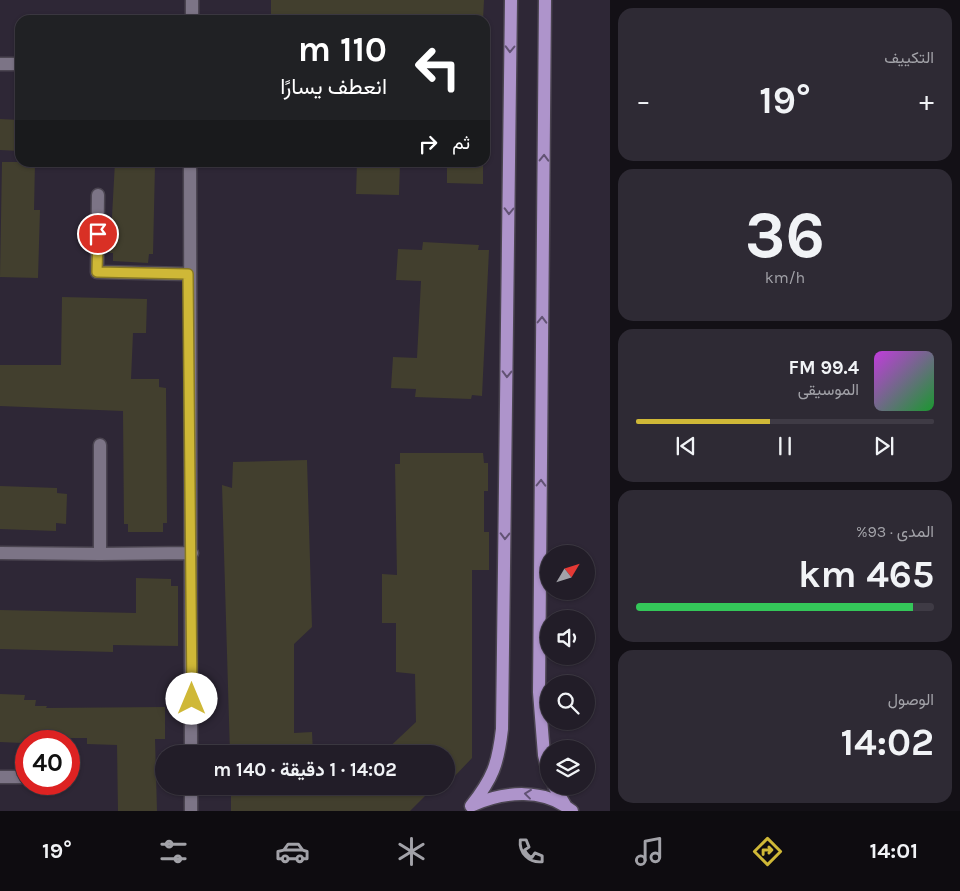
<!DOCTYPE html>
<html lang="ar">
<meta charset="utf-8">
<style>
:root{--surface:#221d28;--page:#2e2a34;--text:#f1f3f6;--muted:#a2a2a8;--line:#3f3b45;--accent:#cfb837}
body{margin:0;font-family:Karla,Vazirmatn,sans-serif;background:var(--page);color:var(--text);direction:rtl;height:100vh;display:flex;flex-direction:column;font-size:19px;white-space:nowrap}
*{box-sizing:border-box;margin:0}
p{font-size:16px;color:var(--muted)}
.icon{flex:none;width:28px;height:28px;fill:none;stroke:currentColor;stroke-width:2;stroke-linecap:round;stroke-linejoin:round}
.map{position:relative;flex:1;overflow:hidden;direction:ltr}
.side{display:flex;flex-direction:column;gap:8px;padding:8px;background:#131016;width:350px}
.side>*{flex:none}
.hud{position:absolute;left:15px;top:15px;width:475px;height:152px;border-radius:15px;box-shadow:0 1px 4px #0004,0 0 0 1px var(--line);direction:rtl;background:#202124;color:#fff;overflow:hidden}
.needle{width:32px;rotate:52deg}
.buttons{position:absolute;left:540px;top:545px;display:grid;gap:10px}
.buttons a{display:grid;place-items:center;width:55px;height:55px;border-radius:50%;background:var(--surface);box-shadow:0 1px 4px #0004,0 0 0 1px var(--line);font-size:25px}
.speed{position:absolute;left:15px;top:730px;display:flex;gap:10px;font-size:25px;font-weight:700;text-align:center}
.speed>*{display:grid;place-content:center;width:65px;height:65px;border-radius:50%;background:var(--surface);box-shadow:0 1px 4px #0004,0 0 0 1px var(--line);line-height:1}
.speed .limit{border:8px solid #d22;background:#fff;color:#111}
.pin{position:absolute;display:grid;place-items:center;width:42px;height:42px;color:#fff;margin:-21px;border:2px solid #fff;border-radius:50%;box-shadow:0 1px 5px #0007}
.me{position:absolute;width:55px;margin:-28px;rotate:0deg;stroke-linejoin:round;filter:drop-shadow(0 0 4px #0008)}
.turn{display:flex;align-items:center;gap:18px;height:105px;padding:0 20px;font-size:22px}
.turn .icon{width:65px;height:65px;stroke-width:2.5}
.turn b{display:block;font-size:35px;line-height:42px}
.then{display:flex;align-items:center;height:48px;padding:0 20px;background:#0003;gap:10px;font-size:19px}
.big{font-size:38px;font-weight:700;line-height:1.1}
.side .widget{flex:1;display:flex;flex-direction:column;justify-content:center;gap:8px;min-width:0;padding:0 18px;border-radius:15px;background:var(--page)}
.side .dial{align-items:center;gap:0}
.dial b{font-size:65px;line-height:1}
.song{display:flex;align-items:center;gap:15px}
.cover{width:60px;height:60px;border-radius:8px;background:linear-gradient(135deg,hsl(290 70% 55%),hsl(130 70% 35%))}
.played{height:5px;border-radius:2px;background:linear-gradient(90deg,var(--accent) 45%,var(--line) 45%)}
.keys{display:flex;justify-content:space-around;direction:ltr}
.heat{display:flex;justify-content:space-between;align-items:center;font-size:28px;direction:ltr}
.charge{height:8px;border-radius:4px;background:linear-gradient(90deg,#34c759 93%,var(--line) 0)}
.trip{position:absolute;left:155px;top:745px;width:300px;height:50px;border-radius:25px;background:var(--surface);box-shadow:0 1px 4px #0004,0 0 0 1px var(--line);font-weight:700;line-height:50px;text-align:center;direction:rtl}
.tabs{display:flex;height:80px;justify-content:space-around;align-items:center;background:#0e0c10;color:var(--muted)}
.tabs .icon{width:35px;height:35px}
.tabs .current{color:var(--accent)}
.tabs b{font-size:22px;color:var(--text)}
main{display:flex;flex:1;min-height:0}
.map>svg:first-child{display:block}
.building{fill:#423f2e}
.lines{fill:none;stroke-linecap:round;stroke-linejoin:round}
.minor-casing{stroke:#4b4551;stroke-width:15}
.major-casing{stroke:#4b4551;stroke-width:15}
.minor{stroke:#7c7486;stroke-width:12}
.major{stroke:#ae94cb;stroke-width:12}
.oneway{stroke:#625374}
.route-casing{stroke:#877824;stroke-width:12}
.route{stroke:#cfb837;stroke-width:9}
</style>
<main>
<section class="side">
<div class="widget"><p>التكييف</p>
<div class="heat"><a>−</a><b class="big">19°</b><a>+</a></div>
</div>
<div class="widget dial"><b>36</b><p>km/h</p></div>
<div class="widget">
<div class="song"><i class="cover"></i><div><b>99.4 FM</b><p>الموسيقى</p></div></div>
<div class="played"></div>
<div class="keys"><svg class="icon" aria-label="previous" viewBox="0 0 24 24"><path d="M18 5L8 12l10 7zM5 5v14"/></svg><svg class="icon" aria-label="pause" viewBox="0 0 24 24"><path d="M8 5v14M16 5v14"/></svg><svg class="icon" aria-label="next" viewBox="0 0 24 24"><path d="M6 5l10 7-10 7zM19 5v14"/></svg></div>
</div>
<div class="widget"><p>المدى · 93%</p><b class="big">465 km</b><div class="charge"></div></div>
<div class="widget"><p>الوصول</p><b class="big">14:02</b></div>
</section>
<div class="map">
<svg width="610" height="811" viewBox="0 0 610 811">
<rect width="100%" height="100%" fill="#2e2736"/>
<path class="building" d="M271,0H484L483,20H271Z
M0,119L20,120V151L0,150Z
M2,162H35L34,210H40L38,278L0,277Z
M115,162H150L155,165L153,254H149L148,263L113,261V253H110Z
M357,162H400L399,195L356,194Z
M447,162H483V184L447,183Z
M423,242L479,245L478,250H489L482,396L472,395L471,399L415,397L416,389L391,388L393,357L417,358L421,281L396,280L398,249L422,250Z
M62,297L147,299L146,333H133L131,379H159V387L166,388L167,523H163V532H128V524H124L123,411L0,406V365H61Z
M400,453H483L484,463H488V491H484V532H489V570H472V758L453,778L446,775V754H382L416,722L415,674L396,672V623H382V574L397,575L395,464H400Z
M307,460L312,627L294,644V733L312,732L313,754H230L222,485L232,488L233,462Z
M0,486L57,488V493L67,494L66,524L56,523V531L0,529Z
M136,578L171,579V586H178V646L113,645V652L0,649V610L136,613Z
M0,694L25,695L24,700H36L35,706H47L46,708L165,707V739H155L157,811H118L117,745L87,744V738H46L45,741L23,743L0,742Z
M231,786H435L410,811H231Z"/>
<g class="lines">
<g class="minor-casing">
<path id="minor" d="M192,20V0
M0,64H20
M190,162L191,754
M98,195L97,272L188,274
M0,553L100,554V445
M100,554L192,553
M0,777H26
M191,811V786"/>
</g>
<g class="major-casing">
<path id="major" d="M545,0L539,692L544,755L549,776
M554,786L565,805
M473,805C505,791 544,788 572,811
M471,806C493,778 498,764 502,729L511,0"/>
</g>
<use href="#minor" class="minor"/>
<use href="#major" class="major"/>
</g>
<defs><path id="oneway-chevron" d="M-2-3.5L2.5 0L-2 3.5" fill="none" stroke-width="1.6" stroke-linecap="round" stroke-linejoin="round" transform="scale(1.25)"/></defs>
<g class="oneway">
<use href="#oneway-chevron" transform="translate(510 49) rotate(91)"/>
<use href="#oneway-chevron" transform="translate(544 158) rotate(-89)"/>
<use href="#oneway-chevron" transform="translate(509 211) rotate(91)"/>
<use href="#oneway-chevron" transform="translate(542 320) rotate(-89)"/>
<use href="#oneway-chevron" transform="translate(507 374) rotate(91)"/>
<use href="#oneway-chevron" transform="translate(541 483) rotate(-89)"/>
<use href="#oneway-chevron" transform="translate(505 536) rotate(91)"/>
<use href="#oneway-chevron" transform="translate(528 794) rotate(-173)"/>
</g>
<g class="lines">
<g class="route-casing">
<path id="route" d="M98,234L97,272L188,274L192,699"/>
</g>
<use href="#route" class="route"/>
</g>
</svg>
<div class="buttons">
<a><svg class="needle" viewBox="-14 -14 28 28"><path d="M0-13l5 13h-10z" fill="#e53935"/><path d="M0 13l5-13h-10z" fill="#a2a2a8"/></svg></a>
<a><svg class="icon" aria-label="sound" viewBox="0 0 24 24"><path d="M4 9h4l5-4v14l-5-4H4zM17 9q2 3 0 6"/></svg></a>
<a><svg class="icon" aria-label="search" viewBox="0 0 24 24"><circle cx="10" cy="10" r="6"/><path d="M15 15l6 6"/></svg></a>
<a><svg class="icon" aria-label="layers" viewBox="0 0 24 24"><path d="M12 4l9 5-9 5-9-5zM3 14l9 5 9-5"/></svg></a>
</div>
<div class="speed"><div class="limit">40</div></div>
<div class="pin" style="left:98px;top:234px;background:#d93025"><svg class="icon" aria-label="arrive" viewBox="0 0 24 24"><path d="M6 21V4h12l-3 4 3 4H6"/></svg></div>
<svg class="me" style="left:192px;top:699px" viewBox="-20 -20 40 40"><circle r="19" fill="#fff"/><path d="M0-13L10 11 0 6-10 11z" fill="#cfb837"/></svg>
<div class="trip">14:02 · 1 دقيقة · 140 m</div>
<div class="hud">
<div class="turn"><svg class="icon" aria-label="left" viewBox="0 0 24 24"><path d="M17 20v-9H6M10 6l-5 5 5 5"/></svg><div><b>110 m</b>انعطف يسارًا</div></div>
<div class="then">ثم<svg class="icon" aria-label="right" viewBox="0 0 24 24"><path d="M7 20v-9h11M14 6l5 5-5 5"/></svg></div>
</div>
</div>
</main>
<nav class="tabs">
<b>14:01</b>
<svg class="icon current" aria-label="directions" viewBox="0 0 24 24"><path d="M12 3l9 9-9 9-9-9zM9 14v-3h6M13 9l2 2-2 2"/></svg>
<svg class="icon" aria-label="music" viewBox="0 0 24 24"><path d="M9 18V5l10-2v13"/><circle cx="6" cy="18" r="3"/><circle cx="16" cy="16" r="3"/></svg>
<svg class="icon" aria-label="phone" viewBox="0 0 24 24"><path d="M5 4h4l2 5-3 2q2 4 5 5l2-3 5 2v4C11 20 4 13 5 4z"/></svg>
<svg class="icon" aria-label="climate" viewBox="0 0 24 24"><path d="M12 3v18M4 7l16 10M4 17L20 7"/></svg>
<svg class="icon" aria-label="car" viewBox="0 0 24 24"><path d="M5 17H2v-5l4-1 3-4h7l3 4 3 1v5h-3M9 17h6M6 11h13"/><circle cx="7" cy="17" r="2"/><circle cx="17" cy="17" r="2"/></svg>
<svg class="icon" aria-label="filters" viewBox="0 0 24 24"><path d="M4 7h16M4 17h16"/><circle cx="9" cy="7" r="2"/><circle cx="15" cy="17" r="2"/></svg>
<b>19°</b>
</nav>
